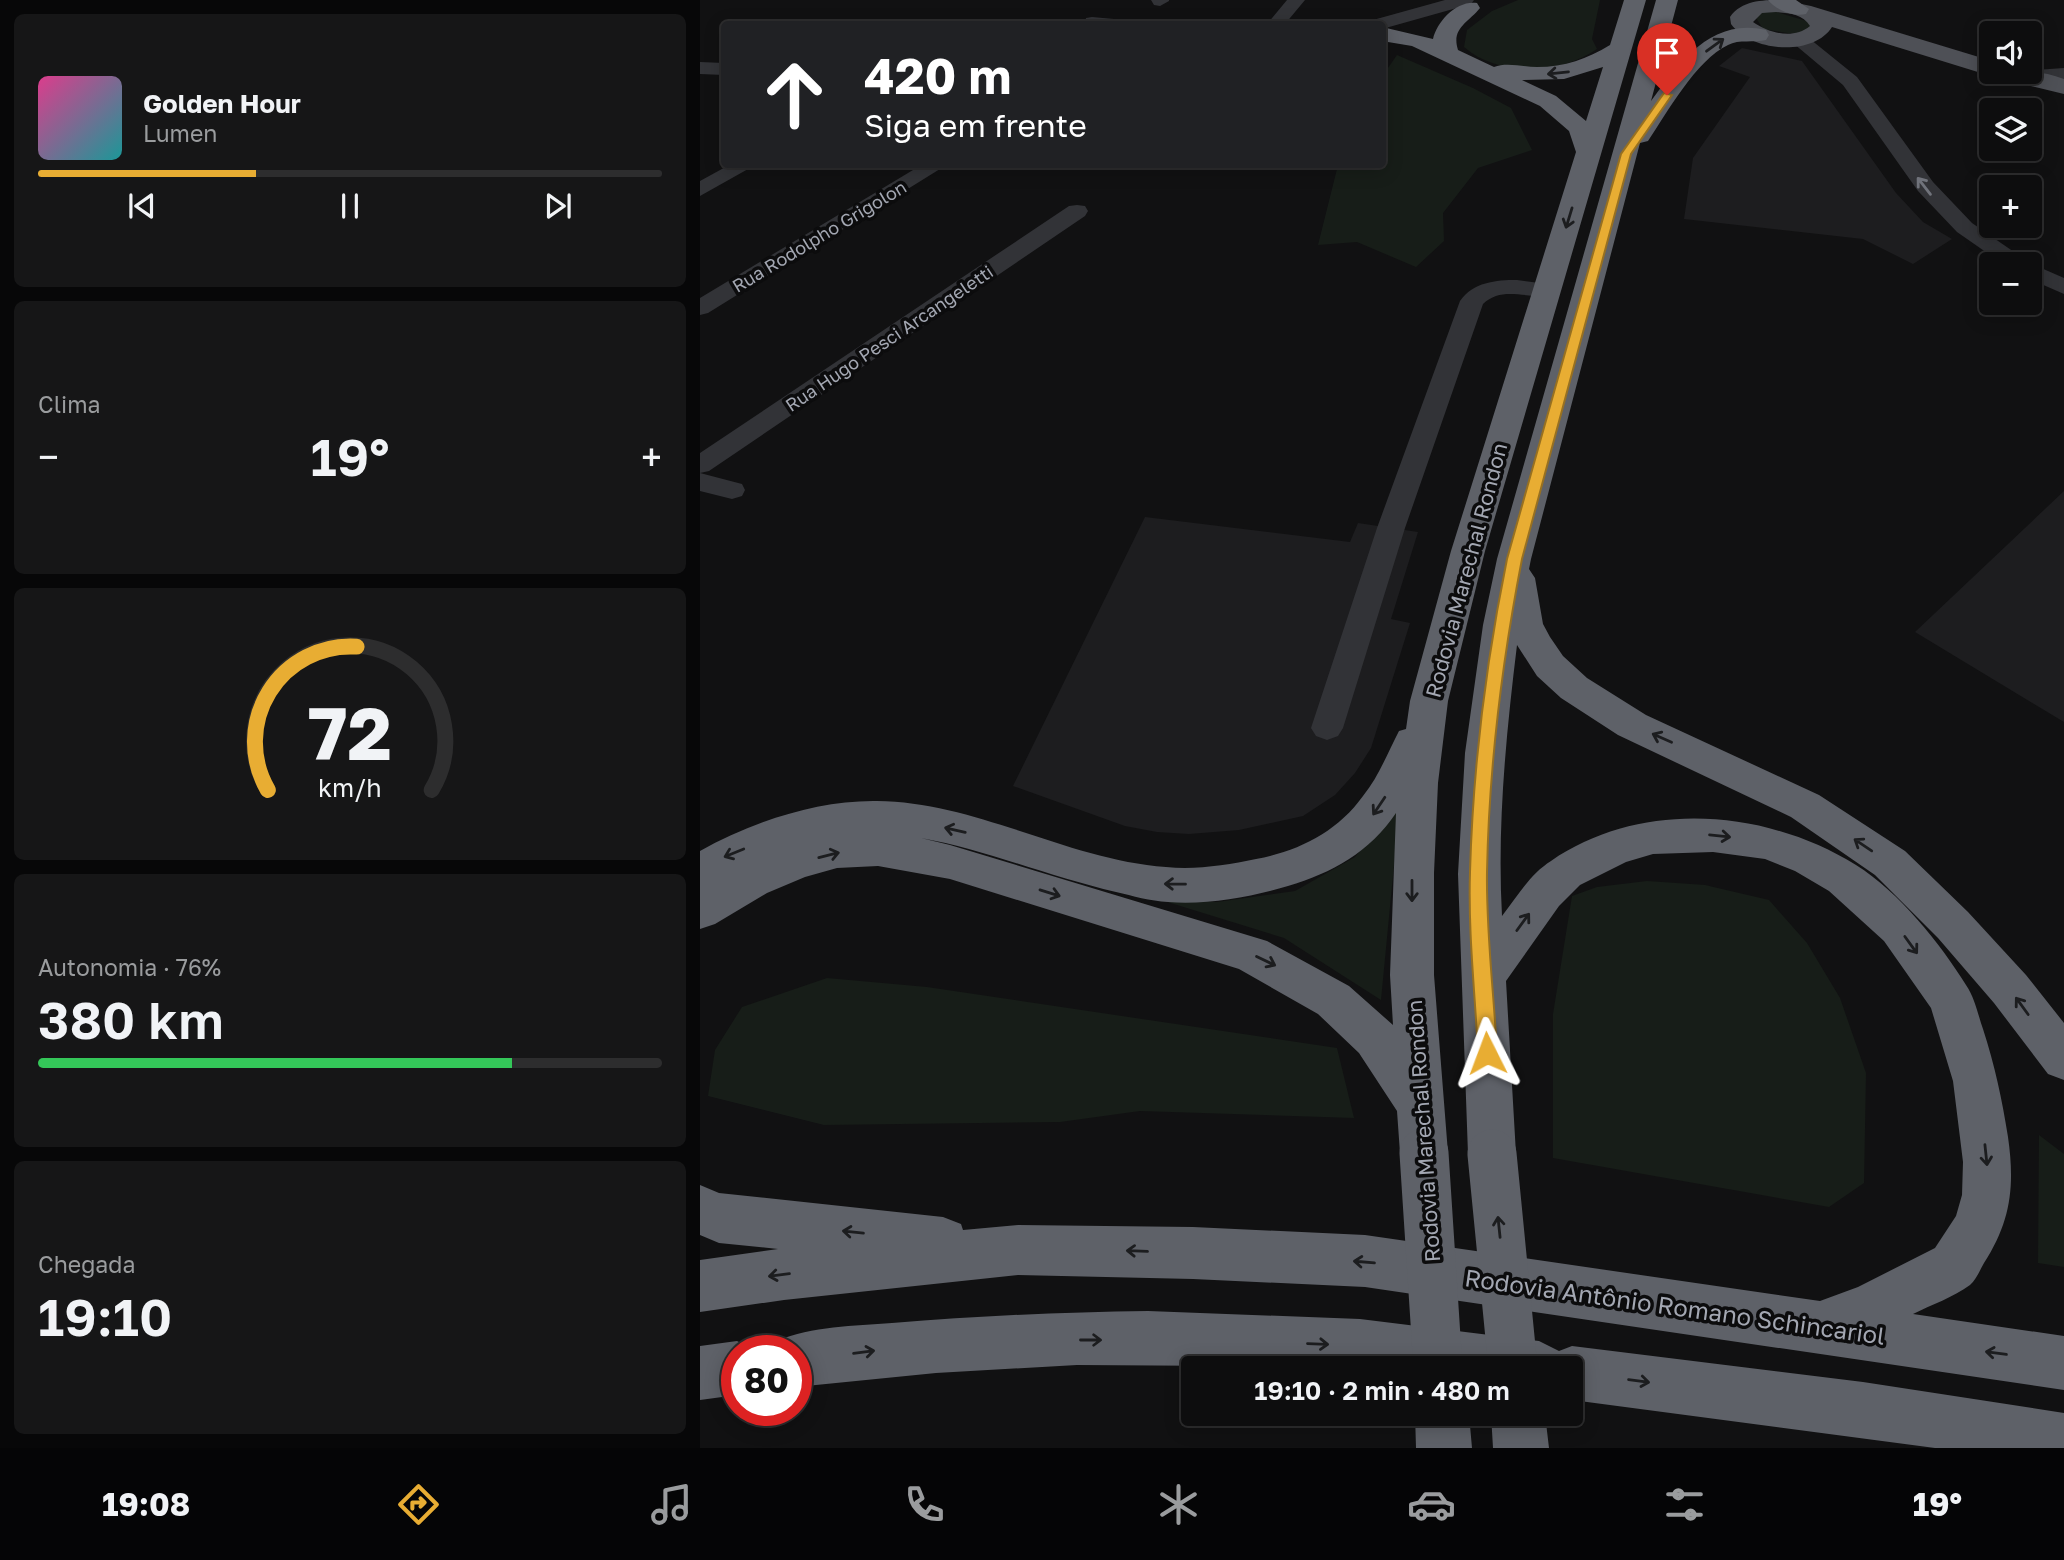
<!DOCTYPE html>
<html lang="pt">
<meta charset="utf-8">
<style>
:root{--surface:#0d0d0e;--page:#161617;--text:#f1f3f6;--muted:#9a9c9e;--line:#2d2d2e;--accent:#e8ad33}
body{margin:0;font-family:"Golos Text",sans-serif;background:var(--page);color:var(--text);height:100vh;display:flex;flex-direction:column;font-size:26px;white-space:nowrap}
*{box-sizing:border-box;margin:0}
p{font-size:23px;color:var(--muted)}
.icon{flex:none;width:38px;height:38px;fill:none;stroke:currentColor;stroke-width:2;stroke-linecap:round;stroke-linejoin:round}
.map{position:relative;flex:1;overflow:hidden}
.sheet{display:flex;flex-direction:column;gap:14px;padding:14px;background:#070708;width:700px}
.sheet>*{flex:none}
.banner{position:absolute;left:21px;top:21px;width:665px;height:147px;border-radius:7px;box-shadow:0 4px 18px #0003,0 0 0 2px var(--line);background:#202124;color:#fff;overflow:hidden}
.buttons{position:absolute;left:1279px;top:21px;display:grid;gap:14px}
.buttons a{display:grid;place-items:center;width:63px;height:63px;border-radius:7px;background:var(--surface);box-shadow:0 4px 18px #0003,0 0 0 2px var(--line);font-size:35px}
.speed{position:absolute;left:21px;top:1335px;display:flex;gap:14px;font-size:35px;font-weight:700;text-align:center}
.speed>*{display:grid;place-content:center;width:91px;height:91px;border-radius:50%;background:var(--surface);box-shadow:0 4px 18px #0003,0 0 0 2px var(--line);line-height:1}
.speed .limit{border:10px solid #d22;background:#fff;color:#111}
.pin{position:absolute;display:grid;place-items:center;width:60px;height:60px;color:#fff;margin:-72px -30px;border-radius:50% 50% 50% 0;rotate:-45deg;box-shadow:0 0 7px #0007}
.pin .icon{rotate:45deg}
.me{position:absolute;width:77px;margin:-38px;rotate:357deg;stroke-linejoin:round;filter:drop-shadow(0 0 5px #0008)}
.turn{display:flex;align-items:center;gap:24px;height:147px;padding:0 28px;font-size:32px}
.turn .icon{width:91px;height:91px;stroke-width:2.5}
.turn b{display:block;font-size:49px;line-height:60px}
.big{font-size:52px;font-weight:600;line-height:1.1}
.sheet .card{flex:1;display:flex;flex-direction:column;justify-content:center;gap:10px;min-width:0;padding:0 24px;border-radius:10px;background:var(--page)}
.sheet .dial{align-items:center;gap:0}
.dial svg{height:182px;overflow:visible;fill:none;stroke:var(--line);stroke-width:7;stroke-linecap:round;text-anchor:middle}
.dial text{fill:var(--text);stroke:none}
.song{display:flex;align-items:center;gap:21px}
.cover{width:84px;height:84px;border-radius:10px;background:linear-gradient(135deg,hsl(330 70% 55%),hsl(180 70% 35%))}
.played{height:7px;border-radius:4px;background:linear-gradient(90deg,var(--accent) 35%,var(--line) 35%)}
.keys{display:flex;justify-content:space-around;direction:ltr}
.heat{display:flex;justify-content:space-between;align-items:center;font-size:38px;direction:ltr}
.charge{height:10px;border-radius:5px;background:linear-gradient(90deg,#34c759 76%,var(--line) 0)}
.trip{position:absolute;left:481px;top:1356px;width:402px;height:70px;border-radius:7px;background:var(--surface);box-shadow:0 4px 18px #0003,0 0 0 2px var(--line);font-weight:600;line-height:70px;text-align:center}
.tab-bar{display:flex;height:112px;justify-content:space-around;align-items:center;background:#050506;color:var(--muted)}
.tab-bar .icon{width:49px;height:49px}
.tab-bar .current{color:var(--accent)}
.tab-bar b{font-size:32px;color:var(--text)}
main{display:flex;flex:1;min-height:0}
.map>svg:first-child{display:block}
.built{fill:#1d1d1f}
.green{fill:#171d18}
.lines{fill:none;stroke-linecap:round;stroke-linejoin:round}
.minor{fill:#323337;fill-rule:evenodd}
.major{fill:#4e5056;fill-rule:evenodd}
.highway{fill:#5e6168;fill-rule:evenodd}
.highway-bridge{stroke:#5e6168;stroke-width:49}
.oneway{stroke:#1c1d1f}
.oneway2{stroke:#70737b}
.route{fill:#e8ad33;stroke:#977021;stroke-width:2}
.labels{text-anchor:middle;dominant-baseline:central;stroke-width:7;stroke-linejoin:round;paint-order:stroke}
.far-street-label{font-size:18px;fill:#a3a7b2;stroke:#0c0c0d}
.street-label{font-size:21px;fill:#a3a7b2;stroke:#0c0c0d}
.near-street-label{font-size:24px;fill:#a3a7b2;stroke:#0c0c0d}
</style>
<main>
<section class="sheet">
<div class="card">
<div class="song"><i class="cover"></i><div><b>Golden Hour</b><p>Lumen</p></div></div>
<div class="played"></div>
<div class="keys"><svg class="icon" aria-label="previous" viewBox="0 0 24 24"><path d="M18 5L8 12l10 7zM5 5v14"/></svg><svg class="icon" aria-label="pause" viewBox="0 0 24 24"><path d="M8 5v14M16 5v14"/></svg><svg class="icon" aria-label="next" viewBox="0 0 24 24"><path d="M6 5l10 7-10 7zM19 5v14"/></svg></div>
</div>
<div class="card"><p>Clima</p>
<div class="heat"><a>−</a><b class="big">19°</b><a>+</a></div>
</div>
<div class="card dial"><svg viewBox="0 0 100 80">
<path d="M14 69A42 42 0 1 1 86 69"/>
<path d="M14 69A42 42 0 0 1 53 6" stroke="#e8ad33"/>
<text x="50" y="56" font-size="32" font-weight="700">72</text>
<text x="50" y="72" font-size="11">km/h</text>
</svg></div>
<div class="card"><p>Autonomia · 76%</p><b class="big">380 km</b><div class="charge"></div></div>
<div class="card"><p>Chegada</p><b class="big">19:10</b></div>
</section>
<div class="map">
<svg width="1364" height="1448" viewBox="0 0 1364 1448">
<rect width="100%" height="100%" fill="#111112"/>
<path class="built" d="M1042,48L1102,61L1196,193L1223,222L1252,239L1213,264L1163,239L984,219L993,158L1050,77L1019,66Z
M1364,491V722L1215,632Z
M445,517L650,542L658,523L718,532L691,619L710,623L671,748L655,773L635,795L603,816L539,830L489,834L457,832L425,826L313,786Z"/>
<path class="green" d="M818,0H900L892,39L897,49C860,75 798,77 764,47L767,30L792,11Z
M1070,10L1110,22L1112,30L1094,34L1063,29L1056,18L1062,12Z
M697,55L773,88L811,108L832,150L778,168L743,213L744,241L716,267L657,242L618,245L638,165L682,164L683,75Z
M700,803L681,1000L584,938L448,896L517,902L595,891L655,857Z
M947,881L1005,885L1069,900L1107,943L1140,998L1166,1073L1164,1183L1129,1207L853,1158V1014L872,896L897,887Z
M127,978L227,987L637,1048L654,1118L440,1111L360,1122L124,1125L8,1096L15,1050L42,1007Z
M1339,1135L1364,1154V1267L1338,1263Z"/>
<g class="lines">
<path class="minor" d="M451,0H469V1L460,6L454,5Z
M587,0H605L585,24H567Z
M745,0H774L771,4L682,29V24H670L673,20Z
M392,17L414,19L423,24H385L386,18Z
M1099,34L1105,35L1157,77L1233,182L1272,223L1330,263L1364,278V294L1330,279V264H1303L1257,232L1218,191L1143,85L1093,43L1090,39L1093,35Z
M0,62L24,63V75L0,74Z
M1364,68V80L1315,82L1306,76L1309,72Z
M31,164H57L0,196V181Z
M223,164H248L8,313L0,315V298Z
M377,205L385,206L388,211L385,216L9,471L0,473L42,484L45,490L42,496L32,499L0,491V453L369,206Z
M817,280L855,285L859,290L855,295C831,301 803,284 783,304L705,528L643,728L638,736L627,740L616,736L611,728L677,528L760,301C773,282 796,280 817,280Z"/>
<path class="major" d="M1082,0L1111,6L1292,61V72C1318,72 1339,69 1364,79V94L1294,77L1132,27C1113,57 1051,52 1031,24L1030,17C1042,0 1063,0 1082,0ZM1076,12C1089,13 1103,14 1110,26C1093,40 1069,33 1053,22L1062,13Z"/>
<path class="highway" d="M924,0H946L785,551L748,701L738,783L734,873V975L748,1153L741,1169L724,1176L707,1169L700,1153L697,1111L659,1053L618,1014L539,969L250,879L178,866L137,868L105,877L67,893L15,924L0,929V851C52,822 117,800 177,801C277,802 368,860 466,867C496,870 527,865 556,859C599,851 637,832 663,796C679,776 687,754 699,731L706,729L710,701L751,551L876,152L869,131L840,106L712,46L682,41V27L733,39C737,21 757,0 777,3L780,8C768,23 751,28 758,50L794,67C807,62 823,67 837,67C865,67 887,59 910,45ZM903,67L886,121L856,96L822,80L864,79ZM696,813L690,975L693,1025L649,986L567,941L250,845L221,838C287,850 350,877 416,892C433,896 450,901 468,902C508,905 550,897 588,886C632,873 670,852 696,813Z
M956,0H978L951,101C979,63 1011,17 1066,30L1069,35L1066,40C1054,43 1039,39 1028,45C996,60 967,113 948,141L940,143L831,559L829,569L835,578L843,624L850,637L863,656L887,678L946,715L1119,795L1205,851L1268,912L1326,975L1364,1023V1080L1348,1074L1294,1003L1238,938L1175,875L1091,817L918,735L861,698L837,676L817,645C806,735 797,826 802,916C817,897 830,874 851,861C941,799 1066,809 1156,865C1199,892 1240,943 1266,985C1275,998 1278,1015 1283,1029C1295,1066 1302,1099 1308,1137C1315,1186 1311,1221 1284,1263C1280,1270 1276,1280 1270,1285C1254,1297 1231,1305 1213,1314L1364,1336V1390L665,1287L493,1279L318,1275L84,1300L0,1312V1260L78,1249L19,1243L0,1235V1185L19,1193L243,1217L261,1224L263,1230L318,1225L493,1227L665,1235L1120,1301L1158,1287L1235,1248L1256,1216L1262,1195L1263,1162L1253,1081L1231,1008L1184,941L1129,891L1095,871L1065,859L1013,852L953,854L926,862L880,885L859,906L806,981L816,1154L809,1170L792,1177L775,1170L768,1154L758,874L765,753L783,625L797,559Z
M1068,0H1096L1109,9L1106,14C1093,17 1076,10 1068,0Z
M448,1311L660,1319L839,1341L859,1351L872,1346L1163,1382L1364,1413V1448H1235L872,1400V1368L377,1365L236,1373L96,1387V1351H73L77,1341C112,1326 154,1326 192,1323C278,1316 363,1312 448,1311Z
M37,1341L57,1351H37V1395L0,1400V1346Z
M715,1414H769L772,1448H716Z
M791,1414H845L849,1448H793Z"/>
<path class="highway-bridge" d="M724,1153L738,1368
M792,1154L813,1368"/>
</g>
<defs><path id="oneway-shaft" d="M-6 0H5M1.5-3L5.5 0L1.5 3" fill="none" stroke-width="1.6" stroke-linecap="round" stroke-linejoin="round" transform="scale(1.75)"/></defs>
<g class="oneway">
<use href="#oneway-shaft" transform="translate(1015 45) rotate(-36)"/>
<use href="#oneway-shaft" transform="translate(858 73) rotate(174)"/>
<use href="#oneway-shaft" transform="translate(869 218) rotate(107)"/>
<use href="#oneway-shaft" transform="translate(962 738) rotate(-156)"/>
<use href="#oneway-shaft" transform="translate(679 806) rotate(124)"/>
<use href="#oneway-shaft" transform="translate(255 830) rotate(-167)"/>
<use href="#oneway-shaft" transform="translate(1020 836) rotate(6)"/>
<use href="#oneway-shaft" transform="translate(1163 845) rotate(-146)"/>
<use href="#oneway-shaft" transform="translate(34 853) rotate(158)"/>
<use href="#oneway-shaft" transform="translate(129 855) rotate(-14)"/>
<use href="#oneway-shaft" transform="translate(475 884) rotate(-179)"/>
<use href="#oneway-shaft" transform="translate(712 891) rotate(90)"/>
<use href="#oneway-shaft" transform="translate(350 893) rotate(17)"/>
<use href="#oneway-shaft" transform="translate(823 922) rotate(-54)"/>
<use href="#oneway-shaft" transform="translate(1211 945) rotate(54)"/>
<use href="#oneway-shaft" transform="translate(566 961) rotate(26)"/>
<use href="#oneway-shaft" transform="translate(1322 1006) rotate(-126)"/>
<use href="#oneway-shaft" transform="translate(1286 1155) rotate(84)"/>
<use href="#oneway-shaft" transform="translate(799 1227) rotate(-96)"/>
<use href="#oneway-shaft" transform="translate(153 1232) rotate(-174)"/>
<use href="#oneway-shaft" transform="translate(437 1251) rotate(-178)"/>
<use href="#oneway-shaft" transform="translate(664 1262) rotate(-175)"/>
<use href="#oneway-shaft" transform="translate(79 1275) rotate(173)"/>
<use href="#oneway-shaft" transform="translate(391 1340)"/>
<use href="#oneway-shaft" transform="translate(618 1344) rotate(2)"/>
<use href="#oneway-shaft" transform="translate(164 1352) rotate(-7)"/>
<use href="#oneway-shaft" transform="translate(1296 1353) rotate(-172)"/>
<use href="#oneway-shaft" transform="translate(939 1381) rotate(7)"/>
</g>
<use class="oneway2" href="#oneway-shaft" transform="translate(1224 186) rotate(-128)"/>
<path class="route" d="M964,93L972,95L931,154L822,559C802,662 789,767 787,872C786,932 794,993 797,1053L794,1059L787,1062L780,1059L778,1053C775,993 768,932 770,872C773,766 786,662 807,559L921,154Z"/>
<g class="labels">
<g class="far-street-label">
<text transform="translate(119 236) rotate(-31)">Rua Rodolpho Grigolon</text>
<text transform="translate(189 338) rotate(-34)">Rua Hugo Pesci Arcangeletti</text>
</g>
<g class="street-label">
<text transform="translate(766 570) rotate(-75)">Rodovia Marechal Rondon</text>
<text transform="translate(723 1131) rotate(-94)">Rodovia Marechal Rondon</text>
</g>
<g class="near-street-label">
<text transform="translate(975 1306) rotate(8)">Rodovia Antônio Romano Schincariol</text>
</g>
</g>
</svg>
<div class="buttons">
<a><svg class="icon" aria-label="sound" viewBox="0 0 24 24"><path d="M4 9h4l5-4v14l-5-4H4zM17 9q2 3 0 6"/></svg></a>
<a><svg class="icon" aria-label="layers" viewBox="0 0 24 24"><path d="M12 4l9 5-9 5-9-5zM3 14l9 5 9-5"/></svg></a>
<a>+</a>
<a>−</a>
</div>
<div class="speed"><div class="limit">80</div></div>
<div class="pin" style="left:967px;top:95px;background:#d93025"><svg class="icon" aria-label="arrive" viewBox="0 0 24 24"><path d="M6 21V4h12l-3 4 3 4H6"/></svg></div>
<svg class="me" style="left:787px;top:1053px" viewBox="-20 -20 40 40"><path d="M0-17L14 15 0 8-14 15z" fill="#e8ad33" stroke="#fff" stroke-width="4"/></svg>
<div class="trip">19:10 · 2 min · 480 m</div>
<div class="banner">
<div class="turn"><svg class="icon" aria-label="ahead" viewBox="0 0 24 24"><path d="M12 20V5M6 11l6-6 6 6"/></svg><div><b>420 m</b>Siga em frente</div></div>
</div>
</div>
</main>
<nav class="tab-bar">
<b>19:08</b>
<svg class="icon current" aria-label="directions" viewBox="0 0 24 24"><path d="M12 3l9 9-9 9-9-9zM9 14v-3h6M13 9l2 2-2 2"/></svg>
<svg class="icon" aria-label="music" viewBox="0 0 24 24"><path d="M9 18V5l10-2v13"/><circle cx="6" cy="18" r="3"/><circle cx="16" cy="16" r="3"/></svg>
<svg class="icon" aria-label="phone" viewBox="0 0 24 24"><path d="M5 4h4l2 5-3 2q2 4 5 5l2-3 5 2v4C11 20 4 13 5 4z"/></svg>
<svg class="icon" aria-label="climate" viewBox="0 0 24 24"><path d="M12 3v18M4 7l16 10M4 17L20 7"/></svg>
<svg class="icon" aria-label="car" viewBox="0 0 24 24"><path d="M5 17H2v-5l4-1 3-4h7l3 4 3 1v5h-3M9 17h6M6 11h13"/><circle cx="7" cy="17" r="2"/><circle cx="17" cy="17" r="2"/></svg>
<svg class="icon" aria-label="filters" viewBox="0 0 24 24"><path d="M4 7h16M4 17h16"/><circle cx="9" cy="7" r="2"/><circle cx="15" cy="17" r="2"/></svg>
<b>19°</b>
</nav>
